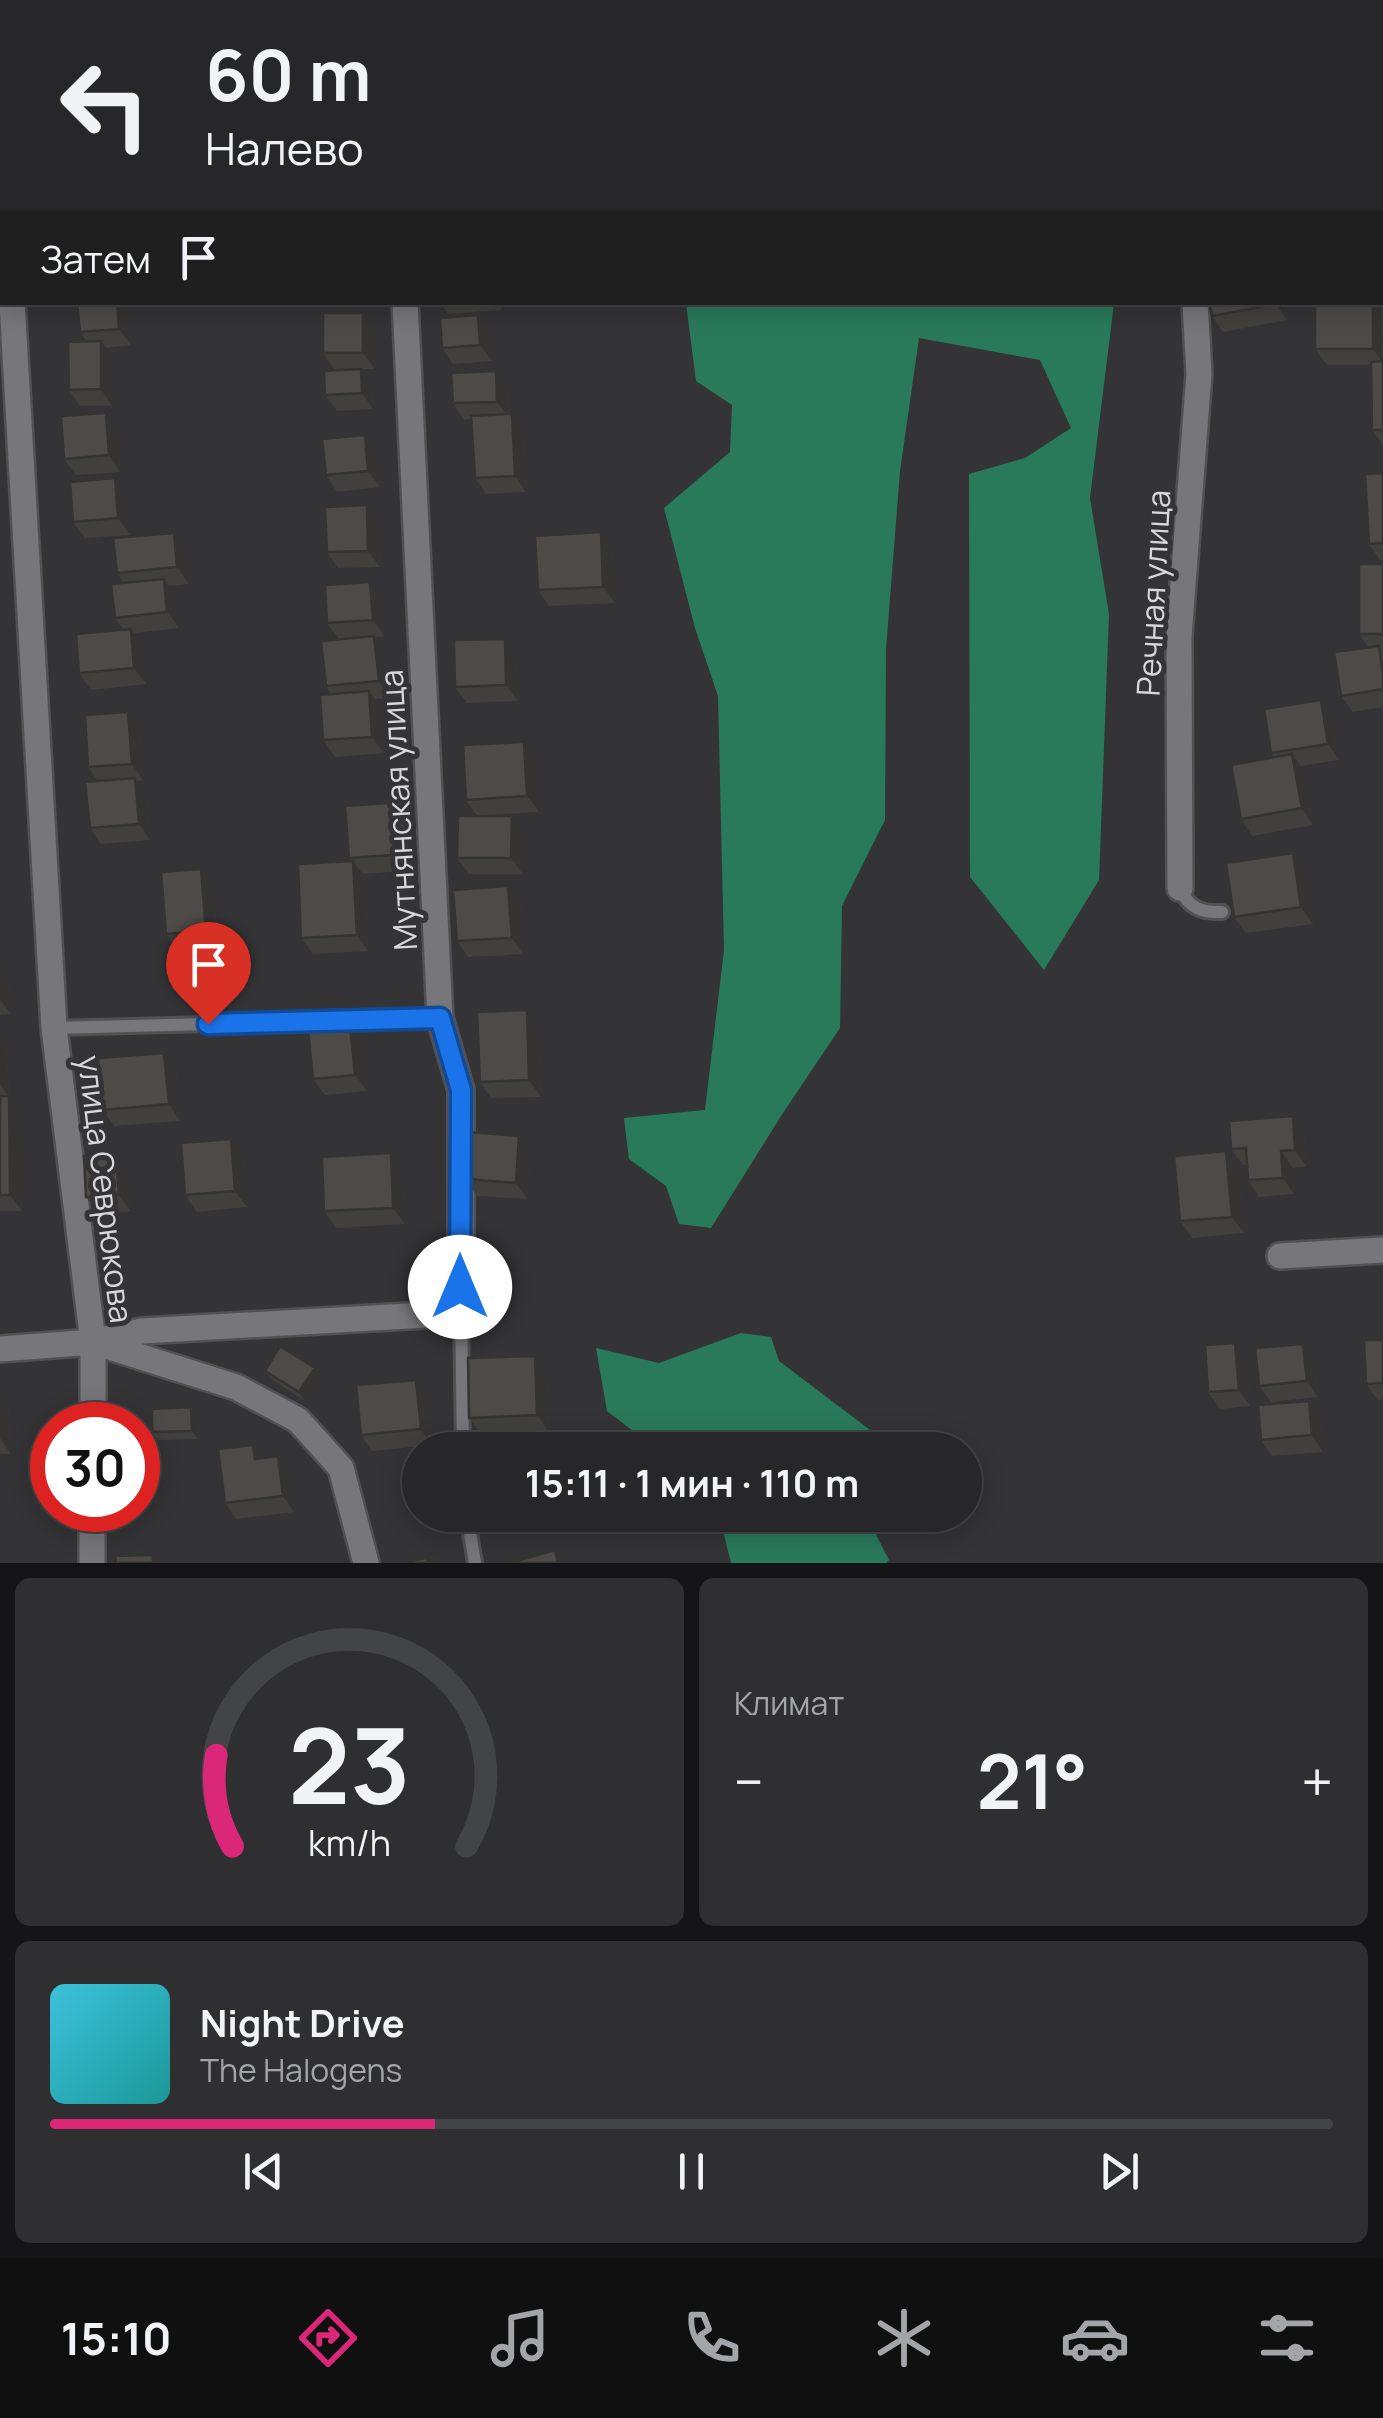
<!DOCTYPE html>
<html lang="ru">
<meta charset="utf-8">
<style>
:root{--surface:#272729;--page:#2f2f31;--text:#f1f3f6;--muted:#a4a5a8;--line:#434446;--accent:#db2777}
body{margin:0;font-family:Manrope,sans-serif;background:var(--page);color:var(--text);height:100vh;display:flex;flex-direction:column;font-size:38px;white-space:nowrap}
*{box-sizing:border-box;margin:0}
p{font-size:32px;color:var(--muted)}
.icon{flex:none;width:55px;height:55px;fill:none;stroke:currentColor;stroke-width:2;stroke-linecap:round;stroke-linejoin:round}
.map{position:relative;height:1563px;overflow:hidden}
.side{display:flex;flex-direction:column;gap:15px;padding:15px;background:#151517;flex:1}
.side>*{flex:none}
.hud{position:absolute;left:0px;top:0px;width:1385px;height:305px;box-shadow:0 5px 25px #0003,0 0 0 2px var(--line);background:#272729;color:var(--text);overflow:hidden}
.speed{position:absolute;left:30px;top:1402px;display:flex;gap:20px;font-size:50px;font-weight:700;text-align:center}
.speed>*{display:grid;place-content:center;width:130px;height:130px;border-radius:50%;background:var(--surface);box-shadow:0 5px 25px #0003,0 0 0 2px var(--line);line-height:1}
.speed .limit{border:15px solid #d22;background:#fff;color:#111}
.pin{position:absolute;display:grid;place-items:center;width:85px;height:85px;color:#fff;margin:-102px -42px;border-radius:50% 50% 50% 0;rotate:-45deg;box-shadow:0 0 10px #0007}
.pin .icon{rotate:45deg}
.me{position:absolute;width:110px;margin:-55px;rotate:0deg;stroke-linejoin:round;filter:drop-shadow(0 0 8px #0008)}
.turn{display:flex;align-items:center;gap:35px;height:210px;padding:0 40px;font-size:45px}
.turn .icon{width:130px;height:130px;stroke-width:2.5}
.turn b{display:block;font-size:70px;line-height:85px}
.then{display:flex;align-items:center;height:95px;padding:0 40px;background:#0003;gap:20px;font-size:38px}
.big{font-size:75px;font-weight:700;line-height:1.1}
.side .tile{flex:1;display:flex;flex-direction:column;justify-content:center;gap:15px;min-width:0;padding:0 35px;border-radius:15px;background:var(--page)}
.side .dial{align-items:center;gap:0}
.dial svg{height:260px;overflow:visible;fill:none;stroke:var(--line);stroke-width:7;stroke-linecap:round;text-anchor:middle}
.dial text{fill:var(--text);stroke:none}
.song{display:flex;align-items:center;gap:30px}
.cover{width:120px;height:120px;border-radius:15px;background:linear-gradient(135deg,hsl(190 70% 55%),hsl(180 70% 35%))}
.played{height:10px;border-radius:5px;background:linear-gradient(90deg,var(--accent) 30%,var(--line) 30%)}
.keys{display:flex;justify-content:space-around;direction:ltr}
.heat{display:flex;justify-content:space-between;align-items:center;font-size:55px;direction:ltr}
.side .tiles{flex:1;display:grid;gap:15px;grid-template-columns:1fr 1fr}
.tile:last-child{grid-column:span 2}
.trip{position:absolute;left:402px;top:1432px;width:580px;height:100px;border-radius:50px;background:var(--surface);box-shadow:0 5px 25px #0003,0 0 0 2px var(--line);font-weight:700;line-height:100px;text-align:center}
.tab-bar{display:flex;height:160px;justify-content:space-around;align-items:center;background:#101010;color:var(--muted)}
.tab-bar .icon{width:70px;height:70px}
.tab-bar .current{color:var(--accent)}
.tab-bar b{font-size:45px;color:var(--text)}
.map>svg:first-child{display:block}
.forest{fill:#297a5b}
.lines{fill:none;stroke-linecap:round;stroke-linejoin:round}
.service-casing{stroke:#515053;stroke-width:18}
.minor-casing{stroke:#515053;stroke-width:30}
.service{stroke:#77767a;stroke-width:12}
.minor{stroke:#77767a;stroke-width:25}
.wall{fill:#42403d}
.shaded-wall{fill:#363432}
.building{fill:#4d4a47;stroke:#363432;stroke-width:2.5}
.route-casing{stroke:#114b97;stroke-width:25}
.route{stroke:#1a73e8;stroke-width:18}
.labels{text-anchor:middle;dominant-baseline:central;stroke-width:10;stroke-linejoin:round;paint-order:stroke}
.street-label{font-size:32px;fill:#d8d8da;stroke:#343437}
</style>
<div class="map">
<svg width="1383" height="1563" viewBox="0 0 1383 1563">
<rect width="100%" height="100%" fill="#343437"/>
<path class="forest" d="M606,0H1015V2H608Z
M686,303H1114L1090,498L1109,614L1099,880L1044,970L970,877L969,474L1025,458L1071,428L1040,360L919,338L900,471L886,649L885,820L842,906L840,1028L781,1116L711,1228L679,1224L666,1186L629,1159L624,1118L705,1110L724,950L718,696L695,628L664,508L730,452L732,405L696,381Z
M741,1333L771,1337L779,1361L878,1436L868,1450H658L607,1411L596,1348L659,1363Z
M719,1515H866L889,1560L886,1563H731Z"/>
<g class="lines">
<g class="service-casing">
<path id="service" d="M1180,888C1188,908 1202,913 1222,912
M54,1028L440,1018
M461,1313L463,1450
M467,1515L475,1563"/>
</g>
<g class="minor-casing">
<path id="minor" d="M390,0V2
M1152,0V2
M0,114L2,154
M12,302L54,1028L93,1342V1425
M1180,888L1179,636L1199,374L1195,302
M1280,1256L1383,1250
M97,1343L236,1387L298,1420L341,1468L366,1563
M0,1349L93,1342L142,1331L461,1313V1090L440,1018L405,302
M92,1563V1510"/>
</g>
<use href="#service" class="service"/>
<use href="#minor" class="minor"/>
</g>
<path class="wall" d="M418,0H481V2H420Z
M127,302L131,345L105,348L112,357V406H80L69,390L86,341L80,332Z
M440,302H500L501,310L448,314Z
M1284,302L1287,320L1223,332L1212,316Z
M1383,302V446L1372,430L1371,365H1327L1315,349Z
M375,329V369H361L372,385L373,409L337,411L325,395L356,369H334L323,353Z
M489,332L492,361L453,364L442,348Z
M508,387L509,414H512L524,430L526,492L486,494L475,478L472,419L464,420L453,403Z
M118,429L120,472L76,475L64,459Z
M376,452L380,487L337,492L326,475Z
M1383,473V560H1380L1369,544Z
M126,494L130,535L85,538L73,522Z
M367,505L378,522L380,567L338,568L327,552Z
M174,533L186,549L189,584L168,586L175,595L179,628L134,633L142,645L146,684L91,690L79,673L123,629L115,618L124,583L117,573Z
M612,549L615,603L549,606L538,590Z
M1383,564V707L1353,712L1341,696L1368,647L1359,634Z
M382,598L384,636L375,637L386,653L390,698L375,699L381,708L384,753L335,757L323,740L331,694L326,686L339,639L327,623Z
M505,639L516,655L518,701L467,703L455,687Z
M1321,700L1332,717L1339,760L1301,766L1304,770L1313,825L1252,836L1241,819L1274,757L1271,753Z
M140,728L143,780L137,781L147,795L150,840L101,844L90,828L98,781L88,767Z
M524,742L536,758L539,812L477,816L466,800Z
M403,802L414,818L418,870L362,874L365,877L368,951L313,954L301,938L351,861L349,858Z
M512,816L523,832V874H469L457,858Z
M1293,853L1305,870L1313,924L1246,933L1234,917Z
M201,869L213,885L218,948L177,951L166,934Z
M520,903L523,954L468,957L457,941Z
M0,962L7,972L11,1014L0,1015Z
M527,1010L538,1026L541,1097L491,1098L480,1082Z
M350,1026L362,1042L367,1091L325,1095L313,1079Z
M0,1036L6,1044L9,1096L21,1113L22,1211H0Z
M176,1069L180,1121L114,1126L103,1110Z
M1304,1133L1306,1166L1293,1168L1294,1194L1259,1197L1248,1180L1247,1165H1243L1231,1149Z
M519,1136L530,1152L527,1199L477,1196L466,1179Z
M231,1139L243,1155L247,1207L197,1212L185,1195Z
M391,1153L402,1170L405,1224L336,1228L324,1211Z
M1238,1168L1244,1233L1192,1238L1180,1221Z
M127,1170L130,1211L98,1213L86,1197Z
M1383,1340V1400H1378L1366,1384Z
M1303,1344L1315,1360L1318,1397L1271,1402L1259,1386Z
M1246,1359L1250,1406L1220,1409L1208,1392Z
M315,1368L320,1376L305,1401L271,1379L265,1371Z
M547,1372L549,1432L481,1434L469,1418Z
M0,1394L8,1405L11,1454H0Z
M428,1396L432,1445L372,1451L361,1435Z
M197,1415L198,1439L158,1440L152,1432Z
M1321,1417L1323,1452L1272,1456L1261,1440Z
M253,1445L263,1458L290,1473L294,1512L236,1519L225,1503Z"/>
<path class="shaded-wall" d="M1382,301L1383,363L1373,349V302Z
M117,302H127L131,345L119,329Z
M1276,302H1284L1287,320L1276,304Z
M363,313L375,329V369L363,353Z
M478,315L489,332L492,361L480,345Z
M101,341L112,357V406L101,389Z
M361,369L372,385L373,409L362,393Z
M496,371L508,387L509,418L497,402Z
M106,413L118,429L120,472L109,455Z
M512,414L524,430L526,492L515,476Z
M365,435L376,452L380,487L368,471Z
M115,478L126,494L130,535L118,518Z
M367,505L378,522L380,567L368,551Z
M601,532L612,549L615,603L603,587Z
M174,533L186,549L189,584L177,567Z
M164,579L175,595L179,628L167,612Z
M370,582L382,598L384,636L373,620Z
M131,629L142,645L146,684L134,668Z
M374,636L386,653L390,698L379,681Z
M505,639L516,655L518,701L506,685Z
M369,691L381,708L384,753L372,737Z
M1321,700L1332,717L1339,760L1328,744Z
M128,712L140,728L143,780L132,764Z
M524,742L536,758L539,812L527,796Z
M1292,754L1304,770L1313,825L1302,808Z
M135,778L147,795L150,840L139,824Z
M403,802L414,818L418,870L407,854Z
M512,816L523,832V874L511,858Z
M1293,853L1305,870L1313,924L1301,907Z
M353,861L365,877L368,951L357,935Z
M201,869L213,885L218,948L206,931Z
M508,886L520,903L523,954L512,938Z
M0,962L7,972L11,1014L0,999Z
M527,1010L538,1026L541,1097L529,1080Z
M350,1026L362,1042L367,1091L355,1075Z
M0,1036L6,1044L9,1097L0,1084Z
M164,1053L176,1069L180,1121L169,1104Z
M9,1096L21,1113L22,1211L10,1195Z
M1293,1116L1304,1133L1306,1166L1295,1150Z
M519,1136L530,1152L527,1199L516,1183Z
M231,1139L243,1155L247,1207L235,1191Z
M1226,1151L1238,1168L1244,1233L1232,1217Z
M1281,1151L1293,1168L1294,1194L1283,1178Z
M391,1153L402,1170L405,1224L393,1208Z
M116,1154L127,1170L130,1211L119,1195Z
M1235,1343L1246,1359L1250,1406L1239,1390Z
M1303,1344L1315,1360L1318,1397L1307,1381Z
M535,1356L547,1372L549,1432L537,1415Z
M315,1368L320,1376L305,1401L299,1392Z
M416,1380L428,1396L432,1445L421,1429Z
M0,1394L8,1405L11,1454L0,1438Z
M1309,1401L1321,1417L1323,1452L1312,1435Z
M191,1407L197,1415L198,1439L192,1431Z
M253,1445L265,1461L255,1459Z
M278,1456L290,1473L294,1512L283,1496Z"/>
<path class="building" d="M290,0H349V2H290Z
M77,302H117L119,329L80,332Z
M1209,302H1276V304L1212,316Z
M1315,302H1373V349H1315Z
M323,313H363V353H323Z
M478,315L480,345L442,348L440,318Z
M101,341V389L69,390L68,342Z
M1383,361V430H1372L1371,362Z
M361,369L362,393L325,395L324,371Z
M496,371L497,402L453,403L451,373Z
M106,413L109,455L64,459L61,416Z
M512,414L515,476L475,478L471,416Z
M365,435L368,471L326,475L322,439Z
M1383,473V543L1369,544L1365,474Z
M115,478L118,518L73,522L70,482Z
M367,505L368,551L327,552L325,507Z
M601,532L603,587L538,590L535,536Z
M174,533L177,567L117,573L113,538Z
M1359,564H1383V634H1359Z
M164,579L167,612L115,618L111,584Z
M370,582L373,620L327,623L325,585Z
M131,629L134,668L79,673L76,634Z
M374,636L379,681L326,686L321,641Z
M505,639L506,685L455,687L454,640Z
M1379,646L1383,674V689L1341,696L1334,652Z
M369,691L372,737L323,740L320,695Z
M1321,700L1328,744L1271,753L1264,709Z
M128,712L132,764L88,767L85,715Z
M524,742L527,796L466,800L463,745Z
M1292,754L1302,808L1241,819L1231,765Z
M135,778L139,824L90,828L85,782Z
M403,802L407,854L349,858L345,806Z
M458,816H512L511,858H457Z
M1293,853L1301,907L1234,917L1226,863Z
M353,861L357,935L301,938L298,864Z
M201,869L206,931L166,934L161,872Z
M508,886L512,938L457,941L453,890Z
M527,1010L529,1080L480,1082L477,1012Z
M350,1026L355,1075L313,1079L308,1030Z
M164,1053L169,1104L103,1110L98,1058Z
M0,1096H9L10,1195H0Z
M1293,1116L1295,1150L1281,1151L1283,1178L1248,1180L1246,1148L1231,1149L1229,1121Z
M469,1132L519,1136L516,1183L466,1179Z
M231,1139L235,1191L185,1195L181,1143Z
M1226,1151L1232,1217L1180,1221L1174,1156Z
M391,1153L393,1208L324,1211L322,1157Z
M116,1154L119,1195L86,1197L84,1156Z
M1364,1340H1383V1383L1366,1384Z
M1235,1343L1239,1390L1208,1392L1205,1345Z
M1303,1344L1307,1381L1259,1386L1255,1348Z
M280,1346L315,1368L299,1392L265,1371Z
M535,1356L537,1415L469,1418L468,1358Z
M416,1380L421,1429L361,1435L356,1385Z
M1309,1401L1312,1435L1261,1440L1258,1405Z
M191,1407L192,1431L152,1432V1409Z
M253,1445L255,1459L278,1456L283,1496L225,1503L218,1449Z
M555,1550L558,1563H510Z
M153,1555V1563H116L115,1556Z
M427,1558L428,1563H396Z"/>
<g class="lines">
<g class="route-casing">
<path id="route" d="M208,1024L440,1018L461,1090L460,1287"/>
</g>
<use href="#route" class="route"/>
</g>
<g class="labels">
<g class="street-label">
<text transform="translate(1153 593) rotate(-87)">Речная улица</text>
<text transform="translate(398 810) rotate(-93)">Мутнянская улица</text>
<text transform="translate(106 1189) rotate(83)">улица Севрюкова</text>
</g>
</g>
</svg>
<div class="speed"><div class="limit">30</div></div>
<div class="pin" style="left:208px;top:1024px;background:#d93025"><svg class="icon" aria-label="arrive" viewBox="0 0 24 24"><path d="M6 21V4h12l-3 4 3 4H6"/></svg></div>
<svg class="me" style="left:460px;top:1287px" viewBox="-20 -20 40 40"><circle r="19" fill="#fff"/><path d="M0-13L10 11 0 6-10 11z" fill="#1a73e8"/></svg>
<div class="trip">15:11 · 1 мин · 110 m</div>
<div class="hud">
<div class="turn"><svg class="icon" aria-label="left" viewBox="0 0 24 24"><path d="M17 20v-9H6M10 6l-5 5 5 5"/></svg><div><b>60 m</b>Налево</div></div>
<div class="then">Затем<svg class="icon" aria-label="arrive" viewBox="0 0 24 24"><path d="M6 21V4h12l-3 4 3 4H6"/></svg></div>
</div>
</div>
<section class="side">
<div class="tiles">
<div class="tile dial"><svg viewBox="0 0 100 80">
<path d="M14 69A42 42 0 1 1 86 69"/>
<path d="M14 69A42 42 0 0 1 9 41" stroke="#db2777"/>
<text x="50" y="56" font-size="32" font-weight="700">23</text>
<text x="50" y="72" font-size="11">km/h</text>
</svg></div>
<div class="tile"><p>Климат</p>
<div class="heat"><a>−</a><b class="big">21°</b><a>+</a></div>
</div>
<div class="tile">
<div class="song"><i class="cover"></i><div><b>Night Drive</b><p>The Halogens</p></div></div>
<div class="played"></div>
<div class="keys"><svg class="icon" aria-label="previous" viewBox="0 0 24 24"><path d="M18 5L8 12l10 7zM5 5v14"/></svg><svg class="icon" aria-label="pause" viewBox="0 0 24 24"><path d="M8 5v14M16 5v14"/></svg><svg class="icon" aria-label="next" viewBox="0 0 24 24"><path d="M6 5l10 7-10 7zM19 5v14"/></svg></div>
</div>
</div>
</section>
<nav class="tab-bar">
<b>15:10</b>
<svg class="icon current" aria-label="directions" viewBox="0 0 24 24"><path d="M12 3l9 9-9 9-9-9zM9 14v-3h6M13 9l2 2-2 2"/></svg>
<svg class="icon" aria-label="music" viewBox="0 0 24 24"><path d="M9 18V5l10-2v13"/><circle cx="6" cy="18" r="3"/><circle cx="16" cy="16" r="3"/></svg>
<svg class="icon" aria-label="phone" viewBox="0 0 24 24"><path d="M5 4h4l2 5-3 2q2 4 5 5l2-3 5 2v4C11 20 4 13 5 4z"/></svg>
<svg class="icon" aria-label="climate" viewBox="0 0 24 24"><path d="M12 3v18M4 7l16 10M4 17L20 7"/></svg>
<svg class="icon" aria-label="car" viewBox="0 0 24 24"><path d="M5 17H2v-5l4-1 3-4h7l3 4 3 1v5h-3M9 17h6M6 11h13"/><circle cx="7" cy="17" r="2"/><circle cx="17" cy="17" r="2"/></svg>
<svg class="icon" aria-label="filters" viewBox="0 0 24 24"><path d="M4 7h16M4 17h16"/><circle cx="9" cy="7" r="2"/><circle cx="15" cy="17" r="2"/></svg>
</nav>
